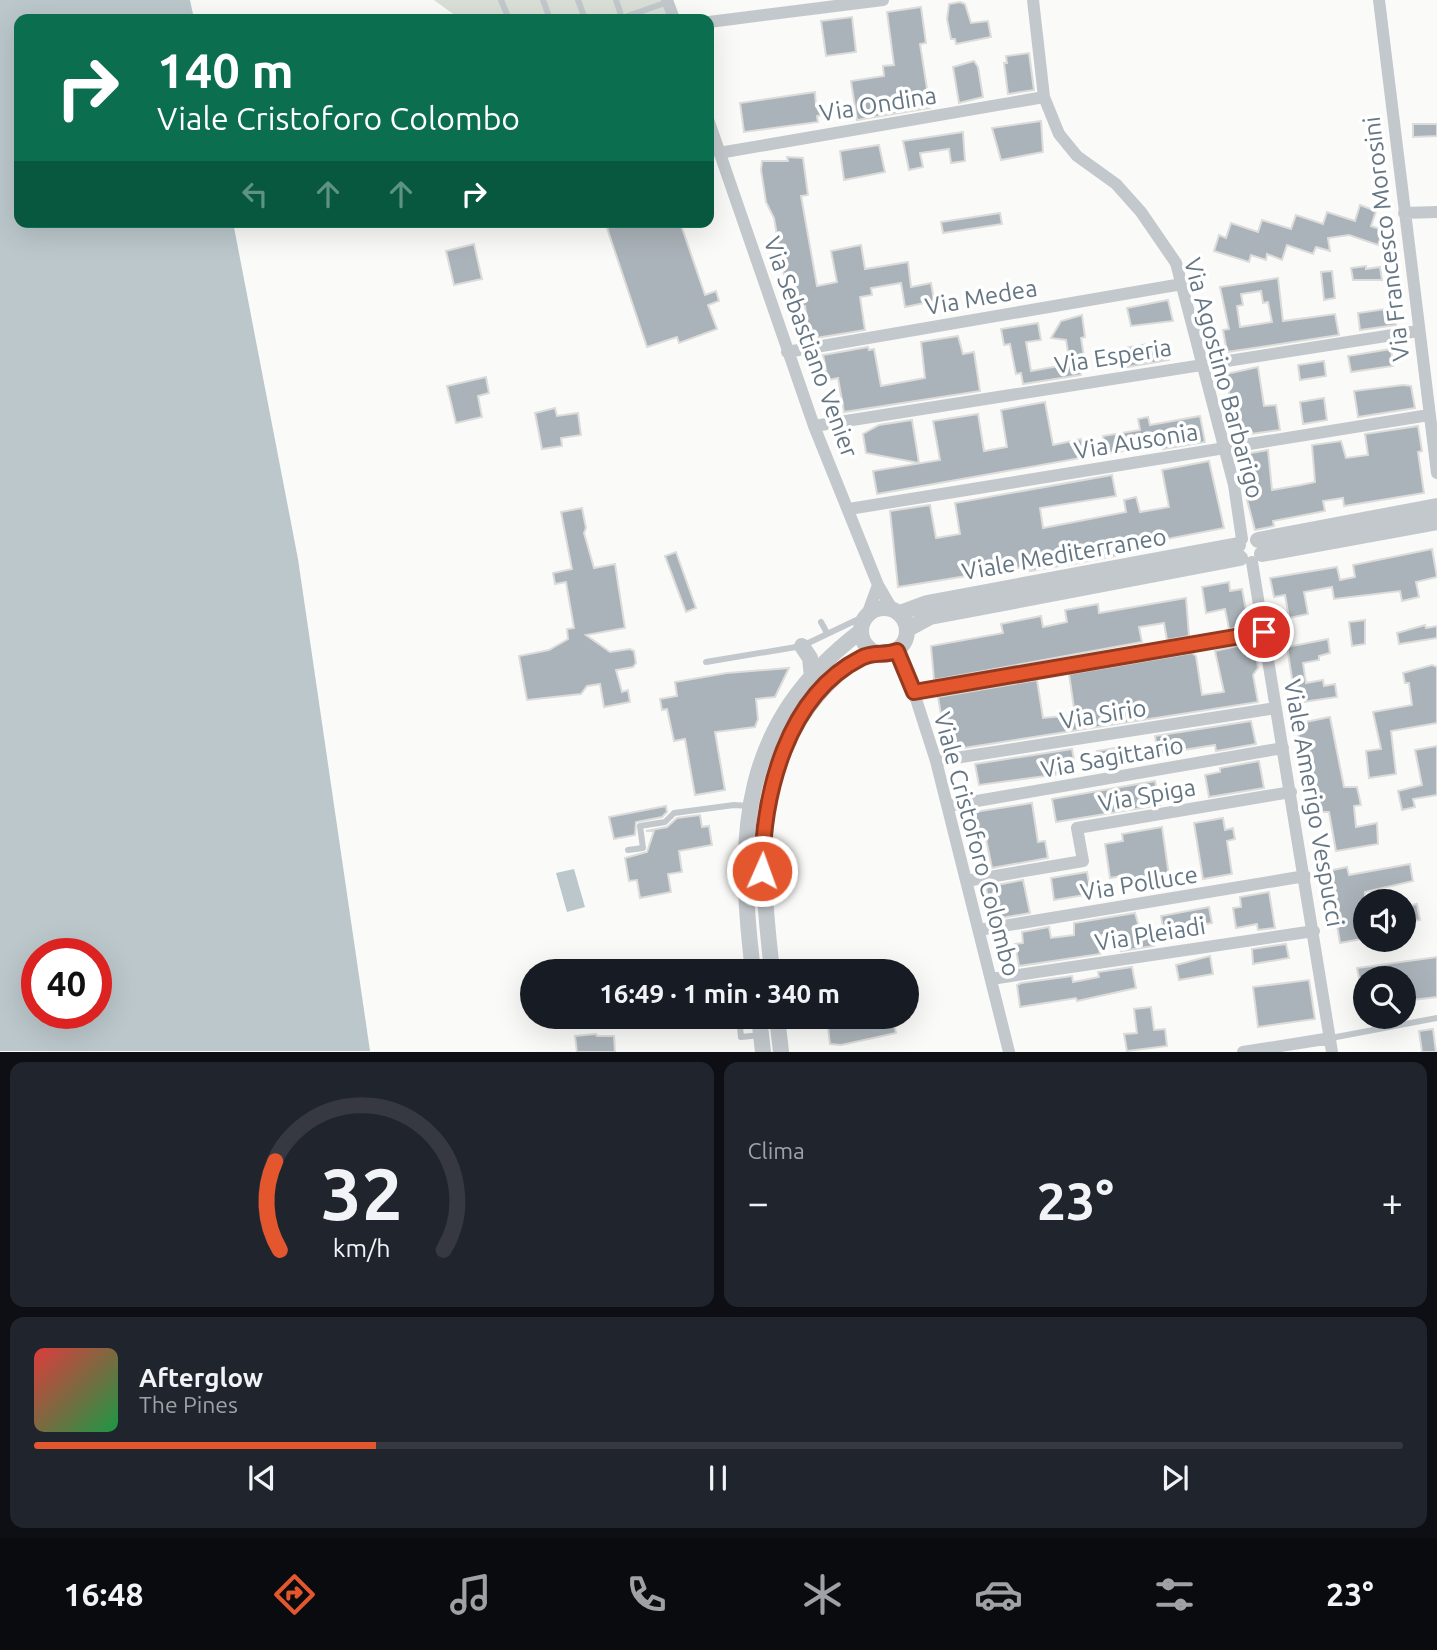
<!DOCTYPE html>
<html lang="it">
<meta charset="utf-8">
<style>
:root{--surface:#171b24;--page:#20242c;--text:#f1f3f6;--muted:#9ea1a6;--line:#363941;--accent:#e4572e}
body{margin:0;font-family:Ubuntu,sans-serif;background:var(--page);color:var(--text);height:100vh;display:flex;flex-direction:column;font-size:26px;white-space:nowrap}
*{box-sizing:border-box;margin:0}
p{font-size:23px;color:var(--muted)}
.icon{flex:none;width:38px;height:38px;fill:none;stroke:currentColor;stroke-width:2;stroke-linecap:round;stroke-linejoin:round}
.map{position:relative;height:1052px;overflow:hidden}
.panel{display:flex;flex-direction:column;gap:10px;padding:10px;background:#0d0f14;flex:1}
.panel>*{flex:none}
.hud{position:absolute;left:14px;top:14px;width:700px;height:214px;border-radius:14px;box-shadow:0 7px 28px #0002;background:#0b6e4f;color:#fff;overflow:hidden}
.controls{position:absolute;left:1353px;top:889px;display:grid;gap:14px}
.controls a{display:grid;place-items:center;width:63px;height:63px;border-radius:50%;background:var(--surface);box-shadow:0 7px 28px #0002;font-size:35px}
.speed{position:absolute;left:21px;top:938px;display:flex;gap:14px;font-size:35px;font-weight:700;text-align:center}
.speed>*{display:grid;place-content:center;width:91px;height:91px;border-radius:50%;background:var(--surface);box-shadow:0 7px 28px #0002;line-height:1}
.speed .limit{border:10px solid #d22;background:#fff;color:#111}
.pin{position:absolute;display:grid;place-items:center;width:60px;height:60px;color:#fff;margin:-30px;border:4px solid #fff;border-radius:50%;box-shadow:0 2px 7px #0007}
.me{position:absolute;width:77px;margin:-38px;rotate:2deg;stroke-linejoin:round;filter:drop-shadow(0 0 5px #0008)}
.turn{display:flex;align-items:center;gap:24px;height:147px;padding:0 28px;font-size:32px}
.turn .icon{width:91px;height:91px;stroke-width:2.5}
.turn b{display:block;font-size:49px;line-height:60px}
.lanes{display:flex;align-items:center;height:66px;padding:0 28px;background:#0003;justify-content:center;gap:35px;direction:ltr}
.lanes .off{opacity:.35}
.big{font-size:52px;font-weight:700;line-height:1.1}
.panel .tile{flex:1;display:flex;flex-direction:column;justify-content:center;gap:10px;min-width:0;padding:0 24px;border-radius:14px;background:var(--page)}
.panel .dial{align-items:center;gap:0}
.dial svg{height:182px;overflow:visible;fill:none;stroke:var(--line);stroke-width:7;stroke-linecap:round;text-anchor:middle}
.dial text{fill:var(--text);stroke:none}
.song{display:flex;align-items:center;gap:21px}
.cover{width:84px;height:84px;border-radius:10px;background:linear-gradient(135deg,hsl(0 70% 55%),hsl(140 70% 35%))}
.played{height:7px;border-radius:4px;background:linear-gradient(90deg,var(--accent) 25%,var(--line) 25%)}
.keys{display:flex;justify-content:space-around;direction:ltr}
.heat{display:flex;justify-content:space-between;align-items:center;font-size:38px;direction:ltr}
.panel .tiles{flex:1;display:grid;gap:10px;grid-template-columns:1fr 1fr}
.tile:last-child{grid-column:span 2}
.trip{position:absolute;left:520px;top:959px;width:399px;height:70px;border-radius:35px;background:var(--surface);box-shadow:0 7px 28px #0002;font-weight:700;line-height:70px;text-align:center}
.tabs{display:flex;height:112px;justify-content:space-around;align-items:center;background:#090b0e;color:var(--muted)}
.tabs .icon{width:49px;height:49px}
.tabs .current{color:var(--accent)}
.tabs b{font-size:32px;color:var(--text)}
.map>svg:first-child{display:block}
.green{fill:#dadfd7}
.water{fill:#bbc7cb;fill-rule:evenodd}
.building{fill:#aab3b9;stroke:#dcdcda;stroke-width:2;fill-rule:evenodd}
.lines{fill:none;stroke-linecap:round;stroke-linejoin:round}
.service{stroke:#c3c8cc;stroke-width:6}
.minor{stroke:#c3c8cc;stroke-width:12}
.tertiary{stroke:#c3c8cc;stroke-width:16}
.route-casing{stroke:#94391e;stroke-width:18}
.route{stroke:#e4572e;stroke-width:12}
.labels{text-anchor:middle;dominant-baseline:central;stroke-width:7;stroke-linejoin:round;paint-order:stroke}
.street-label{font-size:24px;fill:#657683;stroke:#fff}
</style>
<div class="map">
<svg width="1437" height="1052" viewBox="0 0 1437 1052">
<rect width="100%" height="100%" fill="#fafaf8"/>
<path class="green" d="M434,0H661L667,18L460,19Z"/>
<path class="water" d="M0,0H190L194,19H19V222H233L298,559L370,1051H0ZM37,954H96V1013H37Z
M574,869L585,907L567,912L556,873Z"/>
<path class="building" d="M960,2L965,4L971,23L988,21L991,37L956,44L955,39H951L947,19L949,4Z
M921,7L926,43L920,44L930,108L857,120L851,81L884,76L883,66L894,65L887,12Z
M852,17L856,52L826,56L821,21Z
M1029,53L1034,90L1008,94L1004,63H1007L1006,56Z
M974,61L978,67L983,97L959,103L953,67Z
M815,92L816,106L822,105L823,115L817,116L818,122L744,132L740,103Z
M1041,121L1043,152L1001,160L992,128Z
M1413,124H1437V136L1413,137Z
M963,132L965,161L951,163L949,149L920,153L923,167L909,170L903,141Z
M879,145L885,172L844,180L840,151Z
M787,157L803,158L808,195L801,196L817,286L837,282L831,251L861,245L865,269L908,262L911,287L931,283L934,301L905,307L901,283L871,288L872,295L860,297L865,330L810,339L805,306L799,308L793,274L784,275L774,218L766,202L761,170L762,161H788Z
M1360,205L1376,211L1371,226L1383,230L1378,245L1349,235L1328,238L1330,251L1316,247L1313,254L1287,245L1282,260L1267,254L1266,260L1251,255L1249,262L1214,251L1219,235L1226,238L1231,223L1258,232L1262,220L1291,229L1296,215L1323,224L1327,212L1355,221Z
M1000,213L1002,224L943,233L941,222Z
M624,222H680L705,295L716,291L719,301L708,305L717,329L679,343L677,337L647,347L607,228Z
M474,244L482,279L454,285L446,251Z
M1366,266V269L1380,267L1382,280H1353L1351,268Z
M1332,271L1335,298L1324,300L1321,272Z
M1278,278L1283,321L1335,314L1339,335L1227,352L1223,330L1229,329L1220,287ZM1261,291L1263,303L1268,302L1272,322L1240,327L1237,306L1243,305L1241,294Z
M1168,300L1173,321L1131,326L1127,308Z
M1393,308L1396,325L1360,330L1358,313Z
M1082,315L1085,337L1081,338L1085,363L1079,364L1081,375L1023,384L1021,373L1016,374L1010,344L1004,345L1001,329L1038,323L1041,340L1026,342L1031,371L1070,364L1066,340L1051,338L1061,321Z
M958,336L963,354L974,352L980,391L844,412L838,378L828,380L823,355L868,347L869,350L874,349L881,386L925,378L921,342Z
M1166,341L1169,360L1121,368L1118,349Z
M1391,349L1393,366L1351,372L1348,356Z
M1324,361L1326,376L1300,380L1298,365Z
M1258,367L1264,406L1276,405L1280,430L1236,436L1226,374Z
M486,377L489,393L478,396L482,417L456,423L447,386Z
M1403,385L1411,386L1415,408L1358,417L1354,391Z
M1324,398L1327,420L1303,424L1300,402Z
M1045,402L1053,445L1081,439L1086,457L877,494L873,471L940,460L933,421L978,414L984,451L1007,447L1001,410Z
M555,408L557,416L578,413L581,435L561,438L562,446L542,449L535,413Z
M1200,416L1205,442L1163,449L1162,444L1106,454L1103,436L1140,430L1138,419L1148,417L1150,425Z
M912,420L919,463L866,453L863,434L879,425Z
M1418,426L1422,451L1418,452L1424,493L1344,506L1343,498L1323,501L1325,511L1273,521L1274,526L1255,530L1245,492L1252,491L1245,454L1268,450L1272,490L1301,485L1315,482L1312,445L1341,441L1346,458L1368,455L1365,434Z
M1209,461L1224,528L1115,549V556L1077,563L1030,571L1029,566L898,587L890,511L930,505L936,538L960,534L955,503L1112,475L1116,496L1040,508L1043,528L1126,512L1124,500L1136,497L1140,512L1169,507L1162,470Z
M582,508L586,528L584,533L594,568L615,564L625,628L586,635L610,652L630,649L634,651L636,663L633,667L616,670L622,692L628,690L630,702L604,707L600,684L587,686L581,694L527,700L519,656L549,650L568,639L567,629L574,628L566,582L555,584L553,573L572,569L561,512Z
M1432,549L1437,577L1416,582L1419,597L1402,601L1400,591L1334,599L1332,587L1304,592L1308,614L1289,618L1285,595L1274,597L1270,578L1337,567L1340,580L1355,577L1353,565Z
M676,552L696,608L686,612L665,556Z
M1229,582L1230,591L1242,589L1249,626L1229,629L1225,609L1206,613L1202,587Z
M1186,598L1189,636L1167,640L1164,623L1139,627L1142,642L934,680L931,646L1003,633L1001,624L1041,616L1043,627L1067,622L1065,610L1098,604L1099,613Z
M1365,620V644L1352,646L1349,622Z
M1425,625L1426,628L1437,626V638L1399,644L1397,633Z
M1328,639L1330,653L1319,656V660L1303,663L1306,683L1323,680L1324,686L1335,684L1337,697L1296,703L1287,647Z
M1250,643L1255,646L1258,668L1253,675L1258,702L957,749L952,720L942,721L938,697L1037,680L1043,718L1075,715L1069,674L1192,653L1196,656L1202,695L1224,692L1215,651Z
M1432,665L1437,667V723L1391,731L1396,774L1369,778L1366,751L1381,749L1373,712L1412,705L1409,683H1405L1403,673Z
M789,668L775,697L756,699L758,719L755,727L715,732L725,790L695,795L685,739L674,741L667,709L662,710L660,699L677,696L675,682L727,673Z
M1330,717L1344,787H1357L1361,805L1354,806L1356,827L1377,823L1378,844L1336,851L1329,812H1318L1312,782L1308,783L1296,724Z
M1251,721L1256,744L1216,751L1215,745L1158,754L1155,736Z
M1128,746L1131,763L1100,769L1097,751Z
M1437,746V795L1413,799L1415,807L1402,810L1398,791L1422,785L1415,750Z
M1072,749L1076,772L979,785L975,764Z
M1259,761L1264,788L1209,797L1205,775L1220,772V768Z
M1155,781L1160,805L1056,822L1052,799Z
M1032,803L1038,842L1045,841L1048,858L992,868L985,834L978,835L974,812Z
M666,806L667,812L662,817L636,822L635,835L614,839L609,817Z
M700,815L702,827L709,826L712,845L679,851L682,872L668,874L671,892L640,898L637,880L629,881L625,858L647,852L654,831H646L667,827L677,818Z
M1223,818L1225,830L1233,828L1235,839L1227,841L1232,874L1203,879L1194,823Z
M1162,827L1169,876L1129,882L1128,875L1110,878L1105,844L1123,841L1122,834Z
M1410,864L1413,881L1365,892V929L1359,930L1361,939L1340,943L1328,871L1347,867L1349,875Z
M1087,872L1091,894L1054,900L1051,878Z
M1023,880L1030,913L1001,918L998,903L989,905L986,887Z
M1269,892L1275,928L1258,930L1257,924L1236,928L1233,908L1241,907L1240,897Z
M1417,904L1420,920L1404,923V906Z
M1209,907L1212,923L1164,932L1161,916Z
M1135,913L1142,937L1152,935L1154,946L1121,951L1118,932L1097,936L1100,954L1019,966L1015,944L1023,943L1022,932L1049,927L1051,938L1074,935V923Z
M1286,944L1289,958L1253,964L1252,949Z
M1210,956L1213,974L1179,980L1176,965Z
M1437,957V997L1404,1001V978H1359L1357,968Z
M1132,967L1136,988L1077,1001L1076,998L1020,1007L1017,985L1021,983L1072,976L1073,982L1099,977L1098,972Z
M1309,980L1315,1019L1258,1027L1253,987Z
M1151,1007L1154,1030L1165,1029L1167,1046L1127,1051L1124,1034L1137,1033L1134,1009Z
M830,1017H893L896,1033L841,1045L830,1044L827,1020Z
M1433,1029L1436,1052H1422L1419,1031Z
M596,1034L597,1036H614L615,1052H577L575,1036Z"/>
<g class="lines">
<path class="service" d="M501,0L509,19
M543,0L550,19
M578,0L585,19
M616,0L622,18L620,19
M622,18L668,2
M821,622L827,633
M706,662L802,646L867,615
M628,850L643,848L640,826L665,822L674,813L734,805L749,806
M739,1017L741,1037L761,1035
M1331,1038L1437,1018"/>
<path class="minor" d="M667,0L674,19
M1033,0L1044,97L1059,134L1077,156L1116,184L1141,212L1176,263L1234,485L1242,539
M1379,0L1437,473
M709,22L883,0
M709,122L814,426L878,585L892,609
M719,153L1044,97
M1404,213L1437,212
M787,352L1182,284
M814,426L1418,331
M849,509L1429,415
M1252,562L1332,1052
M867,615L878,585
M897,651L906,668L936,761L1009,1052
M914,692L1264,632
M936,761L1276,708
M948,806L1283,748
M966,881L1083,861L1077,828L1291,792
M979,930L1305,876
M991,979L1314,931
M1243,1052L1331,1038"/>
<path class="tertiary" d="M1258,540L1437,506
M1262,554L1437,522
M861 631a23 23 0 1 1 46 0a23 23 0 1 1-46 0Z
M900,613L927,603L1238,545
M908,629L930,617L1240,558
M802,646L810,658L812,677
M753,971C736,831 740,723 861,631
M772,971C762,880 751,784 809,706C826,683 848,662 875,652
M759,1017L763,1052
M777,1017L781,1052"/>
</g>
<g class="lines">
<g class="route-casing">
<path id="route" d="M762,871C763,795 786,696 861,658C873,651 884,656 897,651L914,692L1264,632"/>
</g>
<use href="#route" class="route"/>
</g>
<g class="labels">
<g class="street-label">
<text transform="translate(878 104) rotate(-9)">Via Ondina</text>
<text transform="translate(1386 239) rotate(-97)">Via Francesco Morosini</text>
<text transform="translate(981 297) rotate(-10)">Via Medea</text>
<text transform="translate(811 347) rotate(70)">Via Sebastiano Venier</text>
<text transform="translate(1113 356) rotate(-9)">Via Esperia</text>
<text transform="translate(1224 378) rotate(75)">Via Agostino Barbarigo</text>
<text transform="translate(1136 441) rotate(-9)">Via Ausonia</text>
<text transform="translate(1064 554) rotate(-10)">Viale Mediterraneo</text>
<text transform="translate(1103 714) rotate(-9)">Via Sirio</text>
<text transform="translate(1112 757) rotate(-10)">Via Sagittario</text>
<text transform="translate(1147 795) rotate(-10)">Via Spiga</text>
<text transform="translate(1314 803) rotate(80)">Viale Amerigo Vespucci</text>
<text transform="translate(977 844) rotate(75)">Viale Cristoforo Colombo</text>
<text transform="translate(1139 883) rotate(-9)">Via Polluce</text>
<text transform="translate(1150 934) rotate(-9)">Via Pleiadi</text>
</g>
</g>
</svg>
<div class="controls">
<a><svg class="icon" aria-label="sound" viewBox="0 0 24 24"><path d="M4 9h4l5-4v14l-5-4H4zM17 9q2 3 0 6"/></svg></a>
<a><svg class="icon" aria-label="search" viewBox="0 0 24 24"><circle cx="10" cy="10" r="6"/><path d="M15 15l6 6"/></svg></a>
</div>
<div class="speed"><div class="limit">40</div></div>
<div class="pin" style="left:1264px;top:632px;background:#d93025"><svg class="icon" aria-label="arrive" viewBox="0 0 24 24"><path d="M6 21V4h12l-3 4 3 4H6"/></svg></div>
<svg class="me" style="left:762px;top:871px" viewBox="-20 -20 40 40"><circle r="17" fill="#e4572e" stroke="#fff" stroke-width="3"/><path d="M0-11L8 9 0 5-8 9z" fill="#fff"/></svg>
<div class="trip">16:49 · 1 min · 340 m</div>
<div class="hud">
<div class="turn"><svg class="icon" aria-label="right" viewBox="0 0 24 24"><path d="M7 20v-9h11M14 6l5 5-5 5"/></svg><div><b>140 m</b>Viale Cristoforo Colombo</div></div>
<div class="lanes"><svg class="icon off" aria-label="left" viewBox="0 0 24 24"><path d="M17 20v-9H6M10 6l-5 5 5 5"/></svg><svg class="icon off" aria-label="ahead" viewBox="0 0 24 24"><path d="M12 20V5M6 11l6-6 6 6"/></svg><svg class="icon off" aria-label="ahead" viewBox="0 0 24 24"><path d="M12 20V5M6 11l6-6 6 6"/></svg><svg class="icon" aria-label="right" viewBox="0 0 24 24"><path d="M7 20v-9h11M14 6l5 5-5 5"/></svg></div>
</div>
</div>
<section class="panel">
<div class="tiles">
<div class="tile dial"><svg viewBox="0 0 100 80">
<path d="M14 69A42 42 0 1 1 86 69"/>
<path d="M14 69A42 42 0 0 1 12 30" stroke="#e4572e"/>
<text x="50" y="56" font-size="32" font-weight="700">32</text>
<text x="50" y="72" font-size="11">km/h</text>
</svg></div>
<div class="tile"><p>Clima</p>
<div class="heat"><a>−</a><b class="big">23°</b><a>+</a></div>
</div>
<div class="tile">
<div class="song"><i class="cover"></i><div><b>Afterglow</b><p>The Pines</p></div></div>
<div class="played"></div>
<div class="keys"><svg class="icon" aria-label="previous" viewBox="0 0 24 24"><path d="M18 5L8 12l10 7zM5 5v14"/></svg><svg class="icon" aria-label="pause" viewBox="0 0 24 24"><path d="M8 5v14M16 5v14"/></svg><svg class="icon" aria-label="next" viewBox="0 0 24 24"><path d="M6 5l10 7-10 7zM19 5v14"/></svg></div>
</div>
</div>
</section>
<nav class="tabs">
<b>16:48</b>
<svg class="icon current" aria-label="directions" viewBox="0 0 24 24"><path d="M12 3l9 9-9 9-9-9zM9 14v-3h6M13 9l2 2-2 2"/></svg>
<svg class="icon" aria-label="music" viewBox="0 0 24 24"><path d="M9 18V5l10-2v13"/><circle cx="6" cy="18" r="3"/><circle cx="16" cy="16" r="3"/></svg>
<svg class="icon" aria-label="phone" viewBox="0 0 24 24"><path d="M5 4h4l2 5-3 2q2 4 5 5l2-3 5 2v4C11 20 4 13 5 4z"/></svg>
<svg class="icon" aria-label="climate" viewBox="0 0 24 24"><path d="M12 3v18M4 7l16 10M4 17L20 7"/></svg>
<svg class="icon" aria-label="car" viewBox="0 0 24 24"><path d="M5 17H2v-5l4-1 3-4h7l3 4 3 1v5h-3M9 17h6M6 11h13"/><circle cx="7" cy="17" r="2"/><circle cx="17" cy="17" r="2"/></svg>
<svg class="icon" aria-label="filters" viewBox="0 0 24 24"><path d="M4 7h16M4 17h16"/><circle cx="9" cy="7" r="2"/><circle cx="15" cy="17" r="2"/></svg>
<b>23°</b>
</nav>
